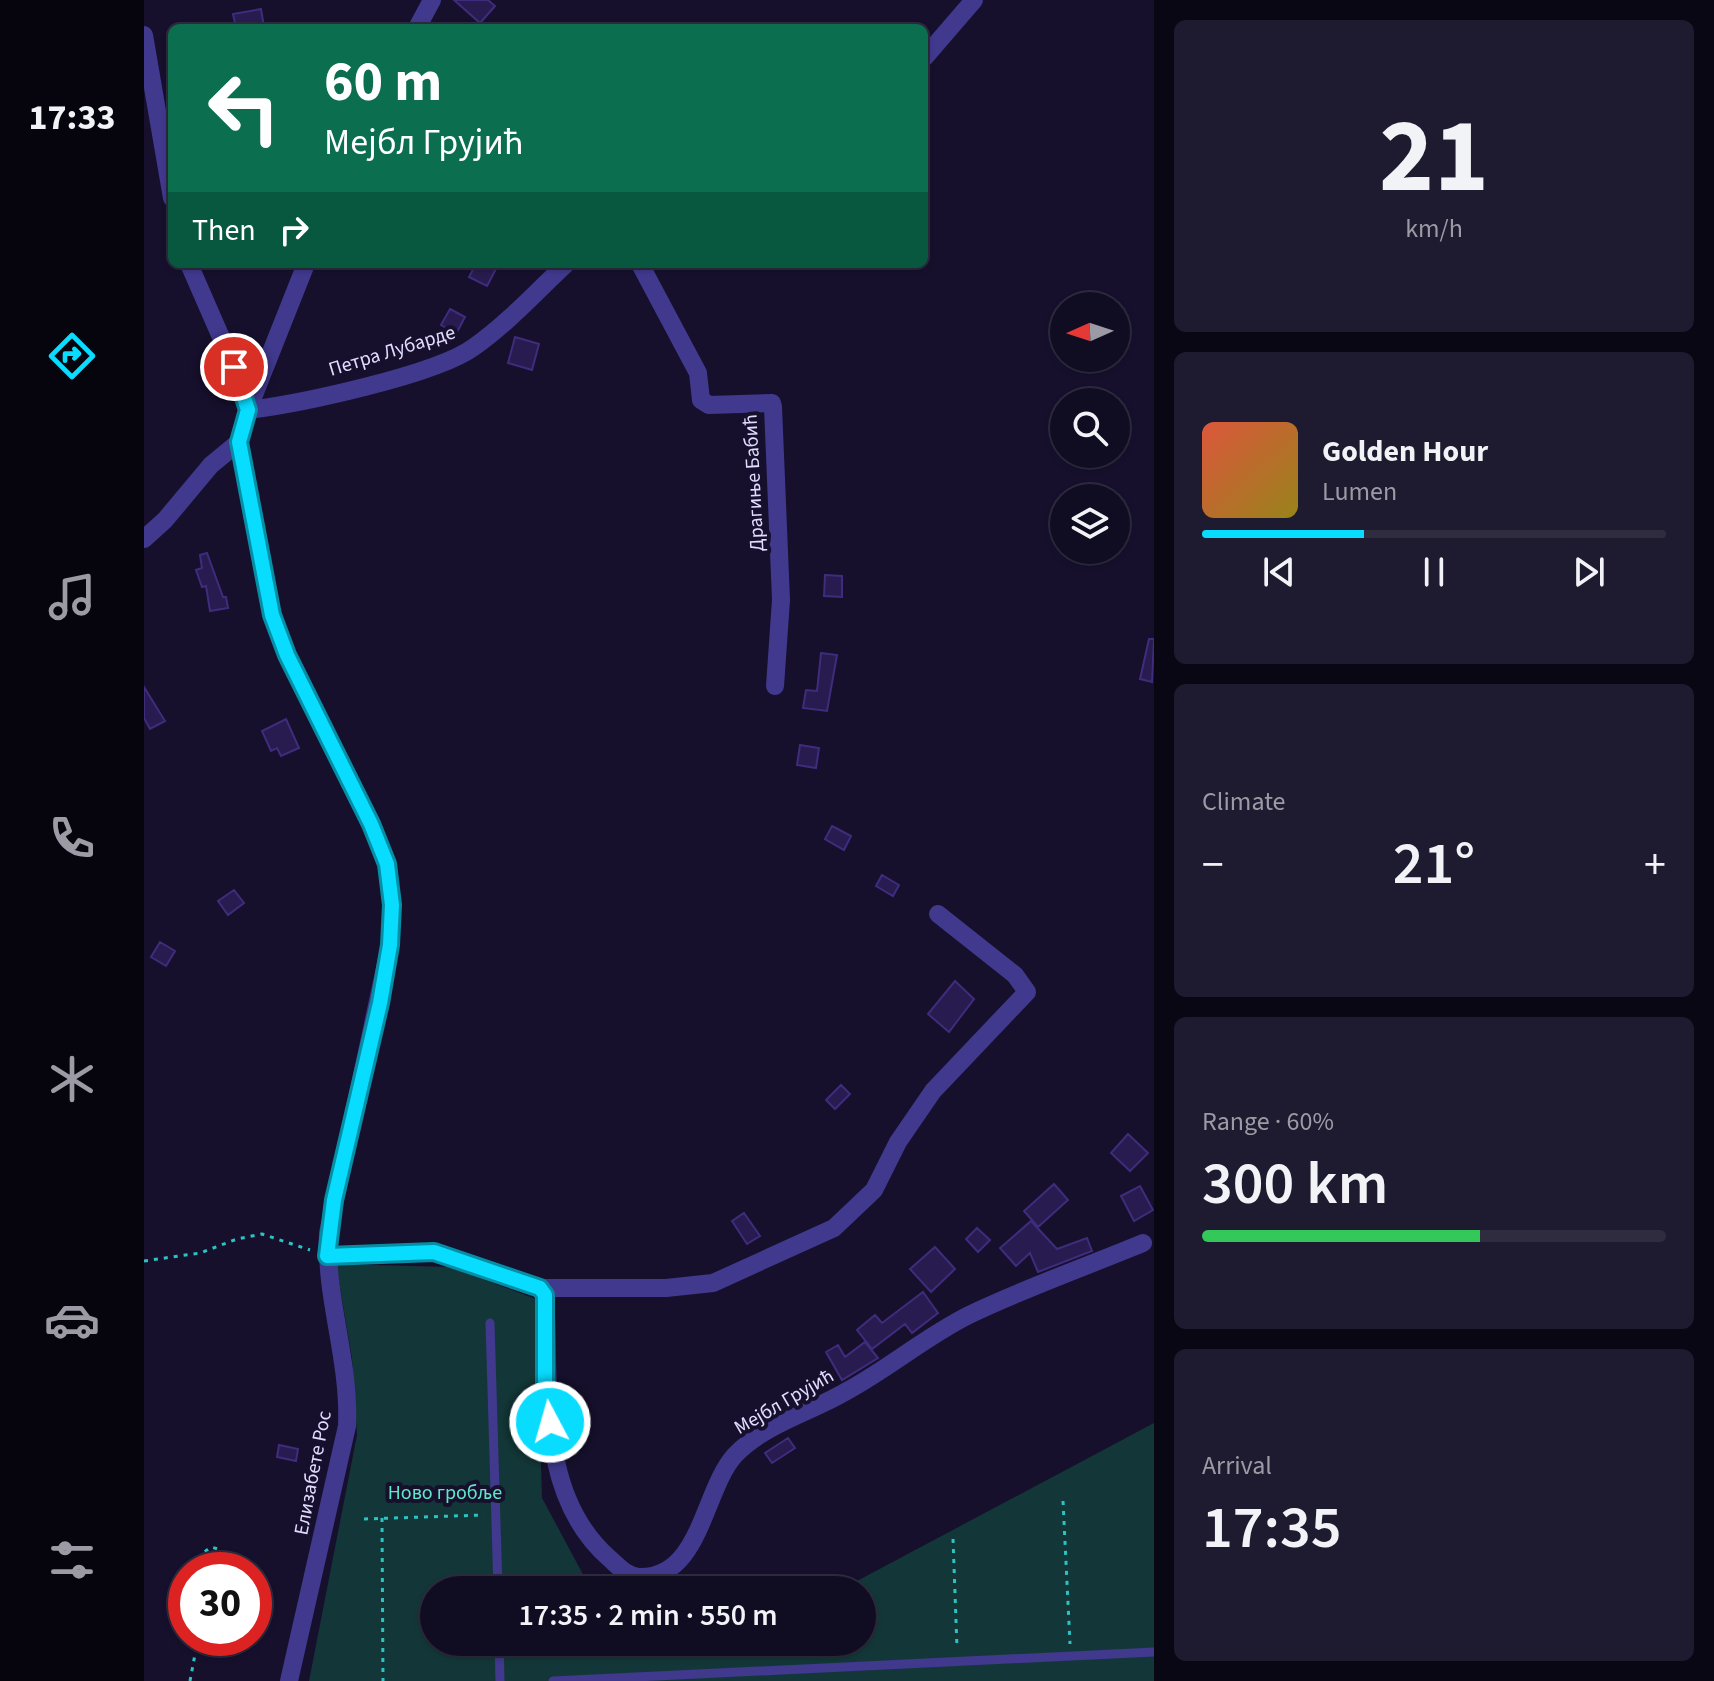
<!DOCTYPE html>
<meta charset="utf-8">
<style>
:root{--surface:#100c22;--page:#1e1a2f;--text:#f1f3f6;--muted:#9c9ba5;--line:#302c40;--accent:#08dcff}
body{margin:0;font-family:"Source Sans 3",sans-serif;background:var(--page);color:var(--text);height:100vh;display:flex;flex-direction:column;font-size:30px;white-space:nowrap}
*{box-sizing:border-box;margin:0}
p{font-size:26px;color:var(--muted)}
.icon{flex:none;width:44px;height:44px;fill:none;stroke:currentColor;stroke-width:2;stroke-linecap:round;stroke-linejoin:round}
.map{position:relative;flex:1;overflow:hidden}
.side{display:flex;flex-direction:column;gap:20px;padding:20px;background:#090713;width:560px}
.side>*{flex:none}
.top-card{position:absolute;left:24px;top:24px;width:760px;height:244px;border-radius:12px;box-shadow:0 2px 6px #0004,0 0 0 2px var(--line);background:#0b6e4f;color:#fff;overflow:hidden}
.needle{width:52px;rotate:267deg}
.buttons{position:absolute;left:906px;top:292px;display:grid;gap:16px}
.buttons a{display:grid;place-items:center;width:80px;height:80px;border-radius:50%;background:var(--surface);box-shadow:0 2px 6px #0004,0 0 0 2px var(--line);font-size:40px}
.speed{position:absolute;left:24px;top:1552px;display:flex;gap:16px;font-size:40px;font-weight:700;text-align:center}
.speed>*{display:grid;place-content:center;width:104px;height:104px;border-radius:50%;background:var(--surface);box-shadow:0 2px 6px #0004,0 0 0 2px var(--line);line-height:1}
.speed .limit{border:12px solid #d22;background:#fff;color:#111}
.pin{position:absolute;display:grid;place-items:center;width:68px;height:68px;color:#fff;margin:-34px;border:4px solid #fff;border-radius:50%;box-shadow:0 2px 8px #0007}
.me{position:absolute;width:88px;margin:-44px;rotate:354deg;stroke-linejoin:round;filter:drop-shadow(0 0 6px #0008)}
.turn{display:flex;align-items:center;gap:28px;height:168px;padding:0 24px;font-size:36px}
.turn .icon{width:104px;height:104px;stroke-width:2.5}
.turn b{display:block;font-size:56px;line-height:68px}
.then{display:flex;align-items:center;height:76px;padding:0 24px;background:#0003;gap:16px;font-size:30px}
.big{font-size:60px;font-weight:600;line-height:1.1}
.side .widget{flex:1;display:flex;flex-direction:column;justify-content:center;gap:12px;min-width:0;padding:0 28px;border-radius:12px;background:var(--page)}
.side .dial{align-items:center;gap:0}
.dial b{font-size:104px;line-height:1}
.song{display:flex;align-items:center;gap:24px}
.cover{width:96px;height:96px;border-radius:12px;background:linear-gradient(135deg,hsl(10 70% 55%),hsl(50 70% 35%))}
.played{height:8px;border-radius:4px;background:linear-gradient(90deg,var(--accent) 35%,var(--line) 35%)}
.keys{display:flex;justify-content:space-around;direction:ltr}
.heat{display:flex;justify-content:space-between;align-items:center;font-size:44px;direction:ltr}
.charge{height:12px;border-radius:6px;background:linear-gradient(90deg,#34c759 60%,var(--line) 0)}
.trip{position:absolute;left:276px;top:1576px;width:456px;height:80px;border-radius:40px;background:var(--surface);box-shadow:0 2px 6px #0004,0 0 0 2px var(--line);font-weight:600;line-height:80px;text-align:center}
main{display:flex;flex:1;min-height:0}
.tabs{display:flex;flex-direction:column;width:144px;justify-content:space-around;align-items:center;background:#06050e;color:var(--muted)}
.tabs .icon{width:56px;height:56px}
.tabs .current{color:var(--accent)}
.tabs b{font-size:36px;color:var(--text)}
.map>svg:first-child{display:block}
.green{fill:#133738}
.building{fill:#281b4f;stroke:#3f2c7c;stroke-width:2}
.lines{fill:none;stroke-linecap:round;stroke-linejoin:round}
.path{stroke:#2ac5c2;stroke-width:3;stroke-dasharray:4 6;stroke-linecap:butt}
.service{stroke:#40398e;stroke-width:9}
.minor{stroke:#40398e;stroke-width:18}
.route-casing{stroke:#058fa6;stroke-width:20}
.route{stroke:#08dcff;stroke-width:14}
.labels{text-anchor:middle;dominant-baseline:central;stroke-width:8;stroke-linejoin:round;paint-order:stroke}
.street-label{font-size:20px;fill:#e2dcff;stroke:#16102d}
.park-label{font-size:20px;fill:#60e7cb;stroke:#16102d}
</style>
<main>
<nav class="tabs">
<b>17:33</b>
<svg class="icon current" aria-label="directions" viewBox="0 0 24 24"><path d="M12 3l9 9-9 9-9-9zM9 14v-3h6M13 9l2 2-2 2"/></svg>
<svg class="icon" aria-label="music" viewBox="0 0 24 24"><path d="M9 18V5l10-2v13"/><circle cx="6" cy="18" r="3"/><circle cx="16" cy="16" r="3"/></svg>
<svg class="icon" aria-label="phone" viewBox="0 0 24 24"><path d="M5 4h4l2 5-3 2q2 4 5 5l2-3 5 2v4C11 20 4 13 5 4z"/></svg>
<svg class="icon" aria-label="climate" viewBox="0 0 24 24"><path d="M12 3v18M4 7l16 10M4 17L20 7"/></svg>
<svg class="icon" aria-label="car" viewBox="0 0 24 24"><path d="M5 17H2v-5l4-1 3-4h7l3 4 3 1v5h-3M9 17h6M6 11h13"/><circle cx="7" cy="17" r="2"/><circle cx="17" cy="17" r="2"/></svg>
<svg class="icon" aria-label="filters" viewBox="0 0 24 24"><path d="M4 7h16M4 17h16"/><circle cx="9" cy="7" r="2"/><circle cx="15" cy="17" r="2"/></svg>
</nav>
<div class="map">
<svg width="1010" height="1681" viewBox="0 0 1010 1681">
<rect width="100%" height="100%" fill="#16102d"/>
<path class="green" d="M192,1264L306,1267L392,1299L398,1498L442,1580L456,1590H290V1642H718V1590H696L1010,1423V1681H165L213,1435L208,1358Z"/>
<path class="building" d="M310,0H344L351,6L336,23Z
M117,9L120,27L92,28L89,14Z
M332,264L352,269L343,286L325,277Z
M306,309L321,317L312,334L297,325Z
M371,337L395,344L388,370L364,363Z
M63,553L79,597H82L84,608L66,611L62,586L58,587L52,570L58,568L56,555Z
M681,575L698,576V597L680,596Z
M1005,639H1010L1008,682L996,679Z
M677,653L693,655L683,711L659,708L662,690L673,691Z
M0,687L21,721L6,729L0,718Z
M142,719L155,748L137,756L133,748L127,751L118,731Z
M656,745L675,748L672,768L653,765Z
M688,826L707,836L700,850L681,839Z
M738,875L755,885L749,896L732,886Z
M90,890L100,903L84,915L74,901Z
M16,942L31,951L22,966L7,957Z
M811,981L830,999L805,1032L784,1014Z
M697,1085L706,1094L691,1109L682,1100Z
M984,1134L1004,1153L986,1171L967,1153Z
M910,1184L924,1200L894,1227L880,1211Z
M996,1186L1009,1210L990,1221L977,1196Z
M600,1213L616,1236L603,1244L588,1221Z
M887,1221L913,1249L943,1238L948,1251L894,1272L886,1253L872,1266L856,1248Z
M833,1228L846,1240L834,1252L822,1239Z
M791,1247L811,1269L787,1292L766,1269Z
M779,1292L794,1313L768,1333L761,1324L728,1349L713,1330L731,1315L738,1323Z
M721,1342L734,1358L698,1380L682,1352L694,1345L701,1357Z
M644,1438L651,1448L628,1463L621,1453Z
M135,1445L154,1449L152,1461L133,1457Z"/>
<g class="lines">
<path class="path" d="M0,1261L56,1253L93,1239L118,1234L166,1250
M919,1501L926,1644
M238,1518L239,1681
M220,1519L340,1515
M809,1539L813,1648
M54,1570L59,1553L67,1547L74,1549L78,1556L76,1570
M46,1681L54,1638"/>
<path class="service" d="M346,1323L354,1590
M355,1642L356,1681
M409,1681L1010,1652"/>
<path class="minor" d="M273,28L288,0
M0,35L28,198
M780,58L830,0
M45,264L90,367L104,410L95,442L128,615L143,655L227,824L243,864L248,905L246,945L184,1233C181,1298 206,1360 203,1426L145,1681
M162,264L104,410C154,404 292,375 330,347C364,323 392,292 422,264
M496,264L554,373L557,400L565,405L628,403L629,407L637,600L631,686
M0,539L21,520L67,465L95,442
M183,1256L290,1252L396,1288L401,1295C407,1382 391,1493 465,1558C473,1565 482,1576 495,1577C557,1579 559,1490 591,1455C619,1425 667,1412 701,1392C744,1369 781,1337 825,1315C881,1288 941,1267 999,1243
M396,1288H522L569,1283L690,1228L730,1190L754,1142L789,1091L883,992L871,975L794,914"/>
</g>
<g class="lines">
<g class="route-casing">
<path id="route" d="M90,367L104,410L95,442L128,615L143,655L227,824L243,864L248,905L246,945L236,1003L190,1200L183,1256L290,1252L396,1288L401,1295V1391L406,1422"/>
</g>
<use href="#route" class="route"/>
</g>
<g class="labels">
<g class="street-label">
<text transform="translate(248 351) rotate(-17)">Петра Лубарде</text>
<text transform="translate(610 483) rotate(-93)">Драгиње Бабић</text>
<text transform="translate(640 1402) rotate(-30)">Мејбл Грујић</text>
<text transform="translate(169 1473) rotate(-79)">Елизабете Рос</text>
</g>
<g class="park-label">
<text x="301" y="1493">Ново гробље</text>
</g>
</g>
</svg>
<div class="buttons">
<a><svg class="needle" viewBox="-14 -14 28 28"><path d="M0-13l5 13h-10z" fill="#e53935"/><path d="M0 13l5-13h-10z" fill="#9c9ba5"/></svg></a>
<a><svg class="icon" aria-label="search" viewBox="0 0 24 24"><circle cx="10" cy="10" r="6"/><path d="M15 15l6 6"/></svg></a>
<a><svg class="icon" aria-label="layers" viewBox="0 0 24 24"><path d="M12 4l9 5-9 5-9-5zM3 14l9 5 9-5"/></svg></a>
</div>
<div class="speed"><div class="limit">30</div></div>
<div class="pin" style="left:90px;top:367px;background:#d93025"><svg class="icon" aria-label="arrive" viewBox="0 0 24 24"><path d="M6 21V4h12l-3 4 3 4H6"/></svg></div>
<svg class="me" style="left:406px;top:1422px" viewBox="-20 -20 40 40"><circle r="17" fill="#08dcff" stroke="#fff" stroke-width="3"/><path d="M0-11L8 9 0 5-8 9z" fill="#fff"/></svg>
<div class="trip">17:35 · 2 min · 550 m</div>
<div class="top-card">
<div class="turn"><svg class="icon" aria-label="left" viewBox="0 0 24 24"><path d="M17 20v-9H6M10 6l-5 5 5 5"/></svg><div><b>60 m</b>Мејбл Грујић</div></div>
<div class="then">Then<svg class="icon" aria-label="right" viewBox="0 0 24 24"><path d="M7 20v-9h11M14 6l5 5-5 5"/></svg></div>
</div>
</div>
<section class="side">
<div class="widget dial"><b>21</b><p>km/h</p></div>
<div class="widget">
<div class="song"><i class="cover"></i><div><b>Golden Hour</b><p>Lumen</p></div></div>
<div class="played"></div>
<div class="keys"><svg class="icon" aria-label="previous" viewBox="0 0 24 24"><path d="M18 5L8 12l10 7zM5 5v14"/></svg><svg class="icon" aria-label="pause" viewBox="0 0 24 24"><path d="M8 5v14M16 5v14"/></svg><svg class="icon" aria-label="next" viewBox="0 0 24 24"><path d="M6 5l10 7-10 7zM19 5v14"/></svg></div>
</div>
<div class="widget"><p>Climate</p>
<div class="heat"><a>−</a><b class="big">21°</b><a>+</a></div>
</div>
<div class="widget"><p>Range · 60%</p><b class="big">300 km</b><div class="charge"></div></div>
<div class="widget"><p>Arrival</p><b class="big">17:35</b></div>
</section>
</main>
